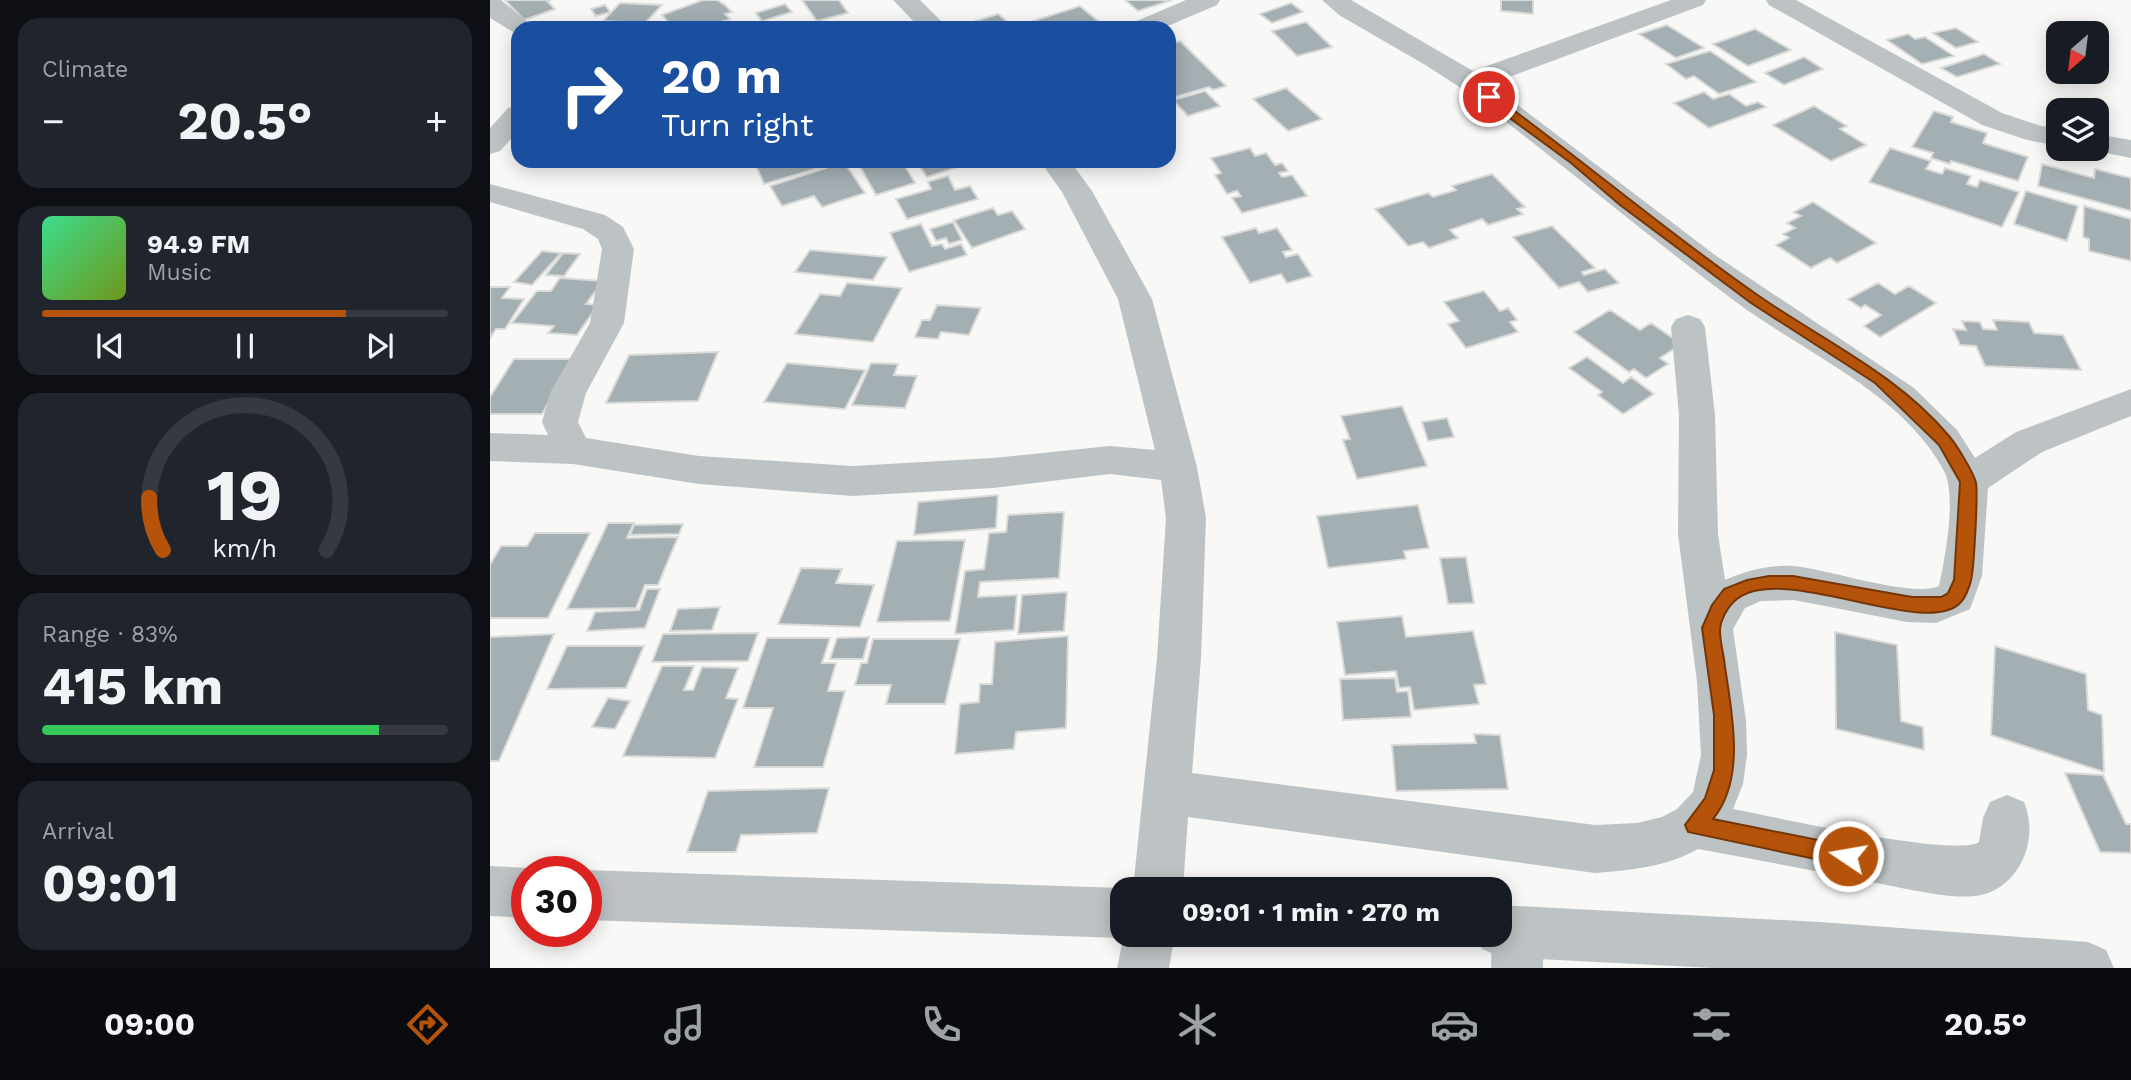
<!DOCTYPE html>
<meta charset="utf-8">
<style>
:root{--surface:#171b24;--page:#20242c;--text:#f1f3f6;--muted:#9ea1a6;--line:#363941;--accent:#b45309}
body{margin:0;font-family:"Work Sans",sans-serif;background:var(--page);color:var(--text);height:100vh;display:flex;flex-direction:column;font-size:26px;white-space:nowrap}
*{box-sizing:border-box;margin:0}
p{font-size:23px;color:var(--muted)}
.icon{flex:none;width:38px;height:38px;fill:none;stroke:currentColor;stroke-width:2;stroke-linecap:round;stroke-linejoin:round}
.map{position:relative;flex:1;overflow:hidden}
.drawer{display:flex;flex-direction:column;gap:18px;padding:18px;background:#0d0f14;width:490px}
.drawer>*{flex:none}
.hud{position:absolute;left:21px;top:21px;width:665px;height:147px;border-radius:21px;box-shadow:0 4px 18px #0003;background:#1a4fa0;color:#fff;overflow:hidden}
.needle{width:46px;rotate:208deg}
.fabs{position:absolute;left:1556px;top:21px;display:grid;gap:14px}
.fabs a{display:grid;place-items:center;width:63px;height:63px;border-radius:14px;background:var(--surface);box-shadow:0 4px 18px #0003;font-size:35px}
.speed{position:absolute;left:21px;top:856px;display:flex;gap:14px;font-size:35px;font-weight:700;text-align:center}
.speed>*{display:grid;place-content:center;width:91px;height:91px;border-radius:50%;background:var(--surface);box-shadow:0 4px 18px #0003;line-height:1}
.speed .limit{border:10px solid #d22;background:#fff;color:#111}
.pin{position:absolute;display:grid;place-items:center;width:60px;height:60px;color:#fff;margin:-30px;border:4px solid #fff;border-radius:50%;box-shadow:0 2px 7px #0007}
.me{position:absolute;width:77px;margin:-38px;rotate:282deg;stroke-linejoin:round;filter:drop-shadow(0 0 5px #0008)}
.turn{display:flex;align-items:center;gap:24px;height:147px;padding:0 35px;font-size:32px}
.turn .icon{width:91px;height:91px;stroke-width:2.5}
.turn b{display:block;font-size:49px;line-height:60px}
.big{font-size:52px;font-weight:700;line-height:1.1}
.drawer .widget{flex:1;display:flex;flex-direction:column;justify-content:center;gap:10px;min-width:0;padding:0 24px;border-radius:21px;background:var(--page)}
.drawer .dial{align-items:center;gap:0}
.dial svg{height:182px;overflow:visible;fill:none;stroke:var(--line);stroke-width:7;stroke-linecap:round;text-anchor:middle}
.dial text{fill:var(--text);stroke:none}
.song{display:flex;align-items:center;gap:21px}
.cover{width:84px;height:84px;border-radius:10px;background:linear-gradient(135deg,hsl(150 70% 55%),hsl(80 70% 35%))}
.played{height:7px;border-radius:4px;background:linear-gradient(90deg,var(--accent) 75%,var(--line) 75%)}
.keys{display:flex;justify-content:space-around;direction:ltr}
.heat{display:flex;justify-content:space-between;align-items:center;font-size:38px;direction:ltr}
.charge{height:10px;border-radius:5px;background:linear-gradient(90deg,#34c759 83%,var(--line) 0)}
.trip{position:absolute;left:620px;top:877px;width:402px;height:70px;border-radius:21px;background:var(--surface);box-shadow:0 4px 18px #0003;font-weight:700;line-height:70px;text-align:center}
.tabs{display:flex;height:112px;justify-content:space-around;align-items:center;background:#090b0e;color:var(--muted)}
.tabs .icon{width:49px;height:49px}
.tabs .on{color:var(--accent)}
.tabs b{font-size:32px;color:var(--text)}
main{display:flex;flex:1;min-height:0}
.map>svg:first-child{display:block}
.building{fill:#a4afb3;stroke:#dadad8;stroke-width:2}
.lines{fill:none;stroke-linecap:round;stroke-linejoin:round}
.minor{fill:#bdc3c5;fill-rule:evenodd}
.tertiary{fill:#bdc3c5;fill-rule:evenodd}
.route{fill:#b45309;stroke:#753606;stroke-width:2}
</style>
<main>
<section class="drawer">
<div class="widget"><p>Climate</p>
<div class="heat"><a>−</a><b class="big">20.5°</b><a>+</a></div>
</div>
<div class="widget">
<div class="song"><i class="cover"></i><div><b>94.9 FM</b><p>Music</p></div></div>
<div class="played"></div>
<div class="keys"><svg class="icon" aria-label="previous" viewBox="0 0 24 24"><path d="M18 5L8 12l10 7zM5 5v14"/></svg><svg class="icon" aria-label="pause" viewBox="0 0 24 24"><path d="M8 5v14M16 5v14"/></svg><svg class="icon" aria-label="next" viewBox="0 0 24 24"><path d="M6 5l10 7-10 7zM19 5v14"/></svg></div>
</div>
<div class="widget dial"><svg viewBox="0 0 100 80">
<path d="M14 69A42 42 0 1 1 86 69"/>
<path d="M14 69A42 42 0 0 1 8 46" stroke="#b45309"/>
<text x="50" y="56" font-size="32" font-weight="700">19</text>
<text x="50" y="72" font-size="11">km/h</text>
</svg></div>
<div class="widget"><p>Range · 83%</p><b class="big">415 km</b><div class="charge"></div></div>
<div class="widget"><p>Arrival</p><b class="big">09:01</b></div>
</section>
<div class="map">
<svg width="1641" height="968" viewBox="0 0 1641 968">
<rect width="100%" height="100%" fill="#f8f8f6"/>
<path class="building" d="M15,0H61L57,1L65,9L34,20Z
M213,0H227L235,5L242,12L235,14L240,19L212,28H183L172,15Z
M312,0H349L358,13L327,21Z
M635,0H682L648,11Z
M1011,0H1043V14L1011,11Z
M130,3L172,5L155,23L113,21Z
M801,3L813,12L782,23L770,14Z
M295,4L302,12L272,21L266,13Z
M115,5L120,12L106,16L101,9Z
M590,6L616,28H530L528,26Z
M508,14L520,24L507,28H495L486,21Z
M816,22L842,47L807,56L782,31Z
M1177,25L1214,48L1186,58L1149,34Z
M1466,28L1488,42L1466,48L1443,33Z
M1265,29L1301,50L1258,66L1223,44Z
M1418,34L1425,39L1435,37L1464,56L1432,64L1397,40Z
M690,41L736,86L723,90L719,87L679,99V44Z
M1220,51L1266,82L1229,94L1204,76L1196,79L1176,64Z
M1494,54L1510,64L1467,77L1451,68Z
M1314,57L1333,69L1294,85L1275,73Z
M796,88L832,119L798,131L763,99Z
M715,91L730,106L698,116L683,100Z
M1214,92L1223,99L1239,94L1256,106L1268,102L1276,107L1219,128L1184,103Z
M1324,106L1357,126L1350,129L1376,145L1341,161L1283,125Z
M1444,111L1463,117L1461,122L1497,133L1493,143L1538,157L1528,181L1461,161L1460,164L1441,158L1443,153L1422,147Z
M760,148L765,156L776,153L785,165L792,163L798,171L789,173L792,177L802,175L817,196L752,213L742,198L751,196L747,191L737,194L725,175L731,173L721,158Z
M1400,148L1441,161L1436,169L1452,174L1455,168L1481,176L1477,184L1487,187L1490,180L1529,192L1512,227L1379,182Z
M264,161H333L336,166L274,184Z
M367,161H412L425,183L386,195Z
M426,161H487L437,177Z
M354,162L375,193L332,207L324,196L292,206L280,186Z
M1552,164L1604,178L1605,169L1641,178V211L1548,186Z
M1002,174L1035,207L1027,209L1033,214L998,225L992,219L960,230L968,238L939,248L933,242L918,246L885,209L938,193L943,197L966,190L962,186Z
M458,176L465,190L480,186L488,199L417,219L406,199L441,189L438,182Z
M1536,191L1588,206L1577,241L1524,224Z
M1323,202L1386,243L1347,263L1340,258L1321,268L1286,245L1299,238L1293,234L1305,228L1297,223L1311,216L1304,212Z
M1594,206L1641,219V261L1599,251V239L1593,237Z
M503,208L508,215L522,211L535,229L482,248L464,220Z
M463,222L472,240L459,244L456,238L446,241L440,229Z
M431,224L442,246L452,244L455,249L471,244L477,255L419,272L400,233Z
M1062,226L1105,268L1092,272L1094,275L1115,269L1129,283L1098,292L1089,282L1069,288L1023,237Z
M766,228L769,233L787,228L802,250L793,252L796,257L808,254L822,276L797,283L791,274L760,283L732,237Z
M320,250L397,257L383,280L305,272Z
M52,251L71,253L42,285L24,282Z
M73,253L90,254L74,276L56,275Z
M70,278L113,281L96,304L108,305L87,335L58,333L64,326L22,323L47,291H61Z
M357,283L412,288L383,342L305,334L330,294L350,296Z
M1388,283L1405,294L1419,286L1446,303L1390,337L1374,326L1391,315L1375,305L1371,308L1358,299Z
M0,287H20L12,298L34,299L15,329H6L0,338Z
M994,291L1010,311L1018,308L1027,320L1020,322L1028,332L976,348L958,324L969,321L954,302Z
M447,305L491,308L479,335L451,332L448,339L425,337L432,320H440Z
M1120,310L1150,330L1161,323L1191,344L1170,358L1178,364L1156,378L1144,369L1139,372L1084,332Z
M1503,320L1539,322L1544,333L1573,335L1591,370L1495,366L1486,346L1470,345L1463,329L1476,330L1472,321L1490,322L1493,329L1507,330Z
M228,352L208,401L116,403L139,355Z
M1097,357L1133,383L1141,377L1164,394L1133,414L1108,395L1112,392L1079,368Z
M24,359H83L52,414H0V397Z
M297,363L375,370L355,409L274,402Z
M381,363L408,364L404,375L427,376L415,408L362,405Z
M912,406L937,466L867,479L853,440L860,439L851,416Z
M957,418L964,437L938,441L932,422Z
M508,495L506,528L424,535L428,502Z
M928,505L939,548L914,551L916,559L838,568L827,516Z
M574,512L569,578L490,582L488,597L527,595L524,630L465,634L475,571L494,569L499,533L516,532L518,515Z
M118,523H144L137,538L188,537L168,585H155L146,608L77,609Z
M193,524L189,534L140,535L144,525Z
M45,533H100L58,618H0V565L11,546H37Z
M475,540L460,621L387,622L407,541Z
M976,557L984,603L958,604L950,558Z
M311,568L352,569L346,583L384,585L370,627L288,624Z
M157,589H170L155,628L97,631L105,612L149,610Z
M577,592L574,631L528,634L532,595Z
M230,607L222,630L180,631L188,609Z
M912,616L916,637L983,631L996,684L984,685L989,704L924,710L920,687L909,688L906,671L855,675L847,622Z
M1345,632L1407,645L1411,721L1433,727L1434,750L1346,729Z
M268,633L258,661L162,662L173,634Z
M64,634L9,761H0V637Z
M578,636L576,728L526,732L524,749L465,754L470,704L489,702L490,684H502L505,642Z
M379,637L373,659H340L347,638Z
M277,638H340L332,663H346L338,691H355L333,767H264L283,708H253Z
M383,639H470L455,704H396L401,685H365L371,663H377Z
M77,646H154L136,688L57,689Z
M1505,646L1596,674L1598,710L1612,715L1614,772L1501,735Z
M172,666H204L194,690H203L212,667L248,668L236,698L248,699L225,758L133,756Z
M905,678L907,692L918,691L921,717L853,720L850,679Z
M118,698L140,701L125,729L102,727Z
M984,734L1010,735L1018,789L906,791L902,745L986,743Z
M1575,773L1613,775L1636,824H1641V853L1610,852Z
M339,788L327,833L251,835L246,852H197L218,791Z"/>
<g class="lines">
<path class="minor" d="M0,0H11L45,28H28V35L0,18Z
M403,0H430L458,28H430Z
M696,0H730L727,5L673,28H638L642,23Z
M832,0H861L983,71L1181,0H1216L1213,5L1000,84L1225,255L1424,388L1467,430L1485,458L1526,432L1641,389V416L1552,452L1498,488L1492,576L1480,609L1446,623L1417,622L1304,600L1271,601L1255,608L1243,629L1256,721L1257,755L1253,784L1243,809C1280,816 1467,858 1489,842L1493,818L1500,802L1517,795L1534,802C1549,837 1532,885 1491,895C1465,901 1414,888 1386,883C1327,871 1267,860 1208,849C1176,867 1142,870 1105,873L698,817L693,889H643L667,658L676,518L671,480L620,474L503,488L362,496L209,484L83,464L0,461V433L58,435L52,422L60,393L100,323L112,249L108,239L93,229L0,202V184L115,215L133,227L144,249L134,323L96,393L88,422L96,438L209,456L362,466L503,458L620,446L665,450L628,299L572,192L550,161H580L602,191L662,299L707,467L716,518L711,658L702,773L1105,825L1147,823L1172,817L1187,809L1203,792L1211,755L1207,682L1188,534L1189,415L1181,327L1186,319L1198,315L1210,319L1215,327L1225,415L1228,534L1235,580C1258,570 1278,565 1304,566C1338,569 1421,598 1449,586C1455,558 1467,496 1454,471C1414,394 1313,352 1246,302C1153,233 1066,158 974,90L937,66L849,15Z
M1276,0H1306L1512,113L1551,126L1568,128V146L1537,140L1492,125L1279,5Z
M28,106V131L10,151L0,154V128L18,108Z
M1606,134L1641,140V158L1596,149H1606Z
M1028,906L1046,914L1054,932L1053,968H1001L1002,934H1010V914Z
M634,934H685L679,968H627Z"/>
<path class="tertiary" d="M0,866L37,868L45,872H37V918L0,916Z
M96,870L632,888L635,889H632V934H641L632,938L96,920V872H92Z
M1010,905L1330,922L1598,942L1616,950L1624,968H1223L1010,957L992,949L986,934H1010Z"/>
</g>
<path class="route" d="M995,95H1003C1093,160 1178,233 1269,296C1334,341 1407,374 1459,436C1466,444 1484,473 1486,483C1488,494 1484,569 1481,580C1480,586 1475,598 1471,602C1438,640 1293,562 1247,599C1238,606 1230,620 1230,631C1230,642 1234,655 1235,667C1242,714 1256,779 1223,819L1358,846L1366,849L1368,856L1366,863L1358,866L1198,832L1195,825L1215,798L1224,770V715L1212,628L1222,605L1234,589L1257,580L1279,576H1303L1422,597H1451L1458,593L1464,580L1470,482L1449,445L1385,383L1261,303L1130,205L1081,163L995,100Z"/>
</svg>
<div class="fabs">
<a><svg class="needle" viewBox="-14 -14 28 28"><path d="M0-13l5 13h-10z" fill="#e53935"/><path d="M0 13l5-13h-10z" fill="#9ea1a6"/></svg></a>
<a><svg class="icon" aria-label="layers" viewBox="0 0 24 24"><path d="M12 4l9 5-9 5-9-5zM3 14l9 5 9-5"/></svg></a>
</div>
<div class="speed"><div class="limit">30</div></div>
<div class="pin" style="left:999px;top:97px;background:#d93025"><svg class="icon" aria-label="arrive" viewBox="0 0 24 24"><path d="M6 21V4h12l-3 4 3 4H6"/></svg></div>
<svg class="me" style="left:1358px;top:856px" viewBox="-20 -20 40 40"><circle r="17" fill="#b45309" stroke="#fff" stroke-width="3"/><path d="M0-11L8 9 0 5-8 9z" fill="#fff"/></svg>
<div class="trip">09:01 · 1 min · 270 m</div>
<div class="hud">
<div class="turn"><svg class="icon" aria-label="right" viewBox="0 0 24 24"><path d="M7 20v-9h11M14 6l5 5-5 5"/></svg><div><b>20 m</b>Turn right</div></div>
</div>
</div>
</main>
<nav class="tabs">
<b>09:00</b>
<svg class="icon on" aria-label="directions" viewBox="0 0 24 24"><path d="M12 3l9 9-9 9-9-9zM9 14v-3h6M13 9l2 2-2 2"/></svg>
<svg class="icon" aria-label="music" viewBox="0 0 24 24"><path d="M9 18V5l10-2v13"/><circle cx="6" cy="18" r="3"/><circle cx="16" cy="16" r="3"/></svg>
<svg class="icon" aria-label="phone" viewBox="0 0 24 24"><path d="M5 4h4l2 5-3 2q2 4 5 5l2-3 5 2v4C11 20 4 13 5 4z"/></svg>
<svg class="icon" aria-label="climate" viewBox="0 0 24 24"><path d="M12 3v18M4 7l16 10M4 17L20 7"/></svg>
<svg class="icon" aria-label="car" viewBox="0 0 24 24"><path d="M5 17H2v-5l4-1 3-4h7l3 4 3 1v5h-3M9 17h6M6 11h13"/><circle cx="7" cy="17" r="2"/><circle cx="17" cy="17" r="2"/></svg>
<svg class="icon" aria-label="filters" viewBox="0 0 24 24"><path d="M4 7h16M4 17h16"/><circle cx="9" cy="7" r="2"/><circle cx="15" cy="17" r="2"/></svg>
<b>20.5°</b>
</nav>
